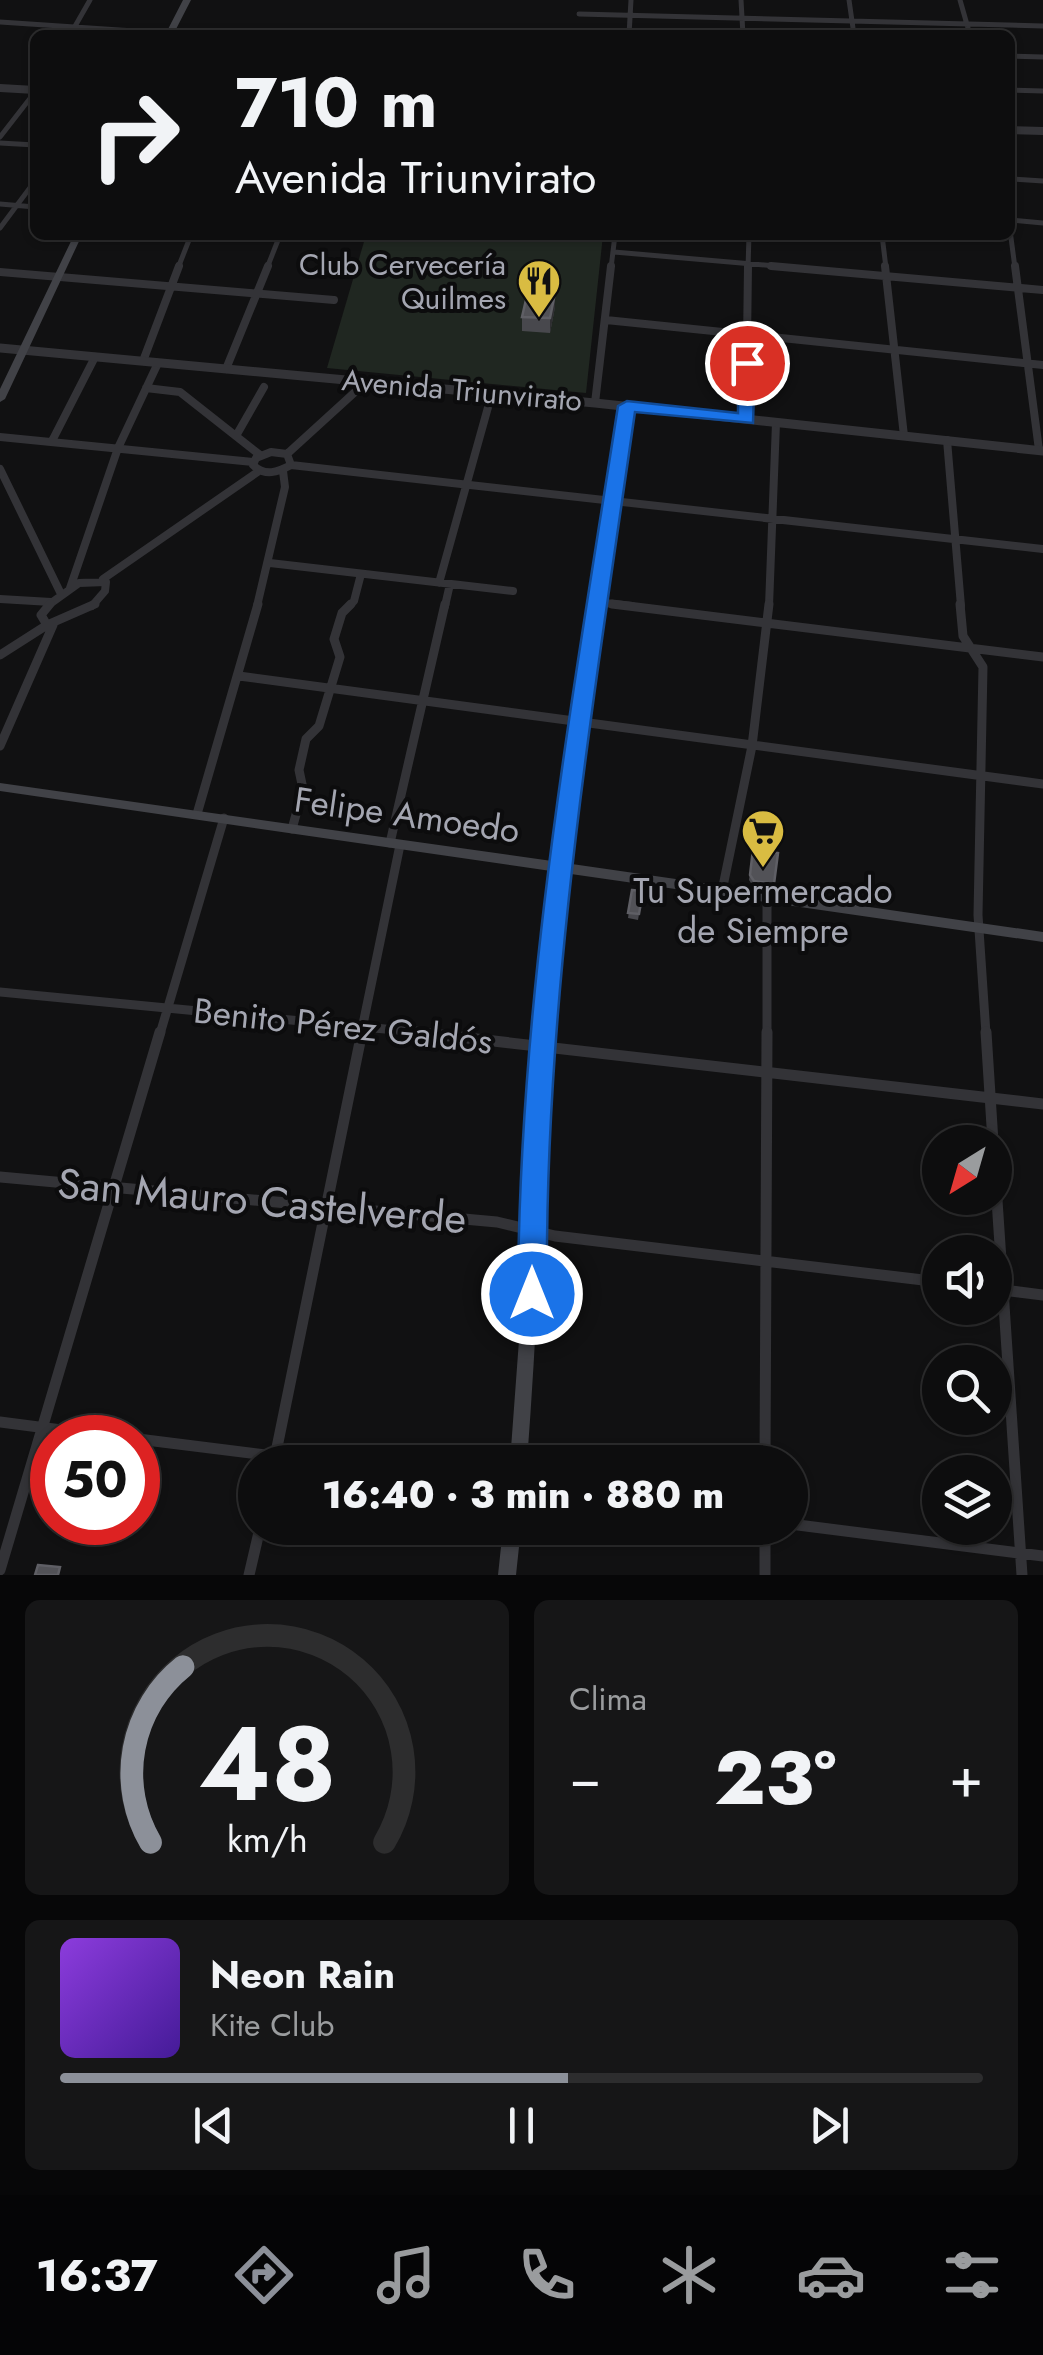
<!DOCTYPE html>
<html lang="es">
<meta charset="utf-8">
<style>
:root{--surface:#0d0d0e;--page:#161617;--text:#f1f3f6;--muted:#9a9c9e;--line:#2d2d2e;--accent:#8c9099}
body{margin:0;font-family:Jost,sans-serif;background:var(--page);color:var(--text);height:100vh;display:flex;flex-direction:column;font-size:38px;white-space:nowrap}
*{box-sizing:border-box;margin:0}
p{font-size:32px;color:var(--muted)}
.icon{flex:none;width:55px;height:55px;fill:none;stroke:currentColor;stroke-width:2;stroke-linecap:round;stroke-linejoin:round}
.map{position:relative;height:1575px;overflow:hidden}
.details{display:flex;flex-direction:column;gap:25px;padding:25px;background:#070708;flex:1}
.details>*{flex:none}
.top-card{position:absolute;left:30px;top:30px;width:985px;height:210px;border-radius:15px;box-shadow:0 2px 8px #0004,0 0 0 2px var(--line);background:#0d0d0e;color:var(--text);overflow:hidden}
.needle{width:65px;rotate:217deg}
.tools{position:absolute;left:922px;top:1125px;display:grid;gap:20px}
.tools a{display:grid;place-items:center;width:90px;height:90px;border-radius:50%;background:var(--surface);box-shadow:0 2px 8px #0004,0 0 0 2px var(--line);font-size:50px}
.speed{position:absolute;left:30px;top:1415px;display:flex;gap:20px;font-size:50px;font-weight:700;text-align:center}
.speed>*{display:grid;place-content:center;width:130px;height:130px;border-radius:50%;background:var(--surface);box-shadow:0 2px 8px #0004,0 0 0 2px var(--line);line-height:1}
.speed .limit{border:15px solid #d22;background:#fff;color:#111}
.pin{position:absolute;display:grid;place-items:center;width:85px;height:85px;color:#fff;margin:-42px;border:5px solid #fff;border-radius:50%;box-shadow:0 2px 10px #0007}
.me{position:absolute;width:110px;margin:-55px;rotate:0deg;stroke-linejoin:round;filter:drop-shadow(0 0 8px #0008)}
.turn{display:flex;align-items:center;gap:35px;height:210px;padding:0 40px;font-size:45px}
.turn .icon{width:130px;height:130px;stroke-width:2.5}
.turn b{display:block;font-size:70px;line-height:85px}
.big{font-size:75px;font-weight:800;line-height:1.1}
.details .card{flex:1;display:flex;flex-direction:column;justify-content:center;gap:15px;min-width:0;padding:0 35px;border-radius:15px;background:var(--page)}
.details .dial{align-items:center;gap:0}
.dial svg{height:260px;overflow:visible;fill:none;stroke:var(--line);stroke-width:7;stroke-linecap:round;text-anchor:middle}
.dial text{fill:var(--text);stroke:none}
.song{display:flex;align-items:center;gap:30px}
.cover{width:120px;height:120px;border-radius:15px;background:linear-gradient(135deg,hsl(270 70% 55%),hsl(260 70% 35%))}
.played{height:10px;border-radius:5px;background:linear-gradient(90deg,var(--accent) 55%,var(--line) 55%)}
.keys{display:flex;justify-content:space-around;direction:ltr}
.heat{display:flex;justify-content:space-between;align-items:center;font-size:55px;direction:ltr}
.details .tiles{flex:1;display:grid;gap:25px;grid-template-columns:1fr 1fr}
.card:last-child{grid-column:span 2}
.trip{position:absolute;left:238px;top:1445px;width:570px;height:100px;border-radius:50px;background:var(--surface);box-shadow:0 2px 8px #0004,0 0 0 2px var(--line);font-weight:800;line-height:100px;text-align:center}
.dock{display:flex;height:160px;justify-content:space-around;align-items:center;background:#050506;color:var(--muted)}
.dock .icon{width:70px;height:70px}
.dock .active{color:var(--accent)}
.dock b{font-size:45px;color:var(--text)}
.map>svg:first-child{display:block}
.green{fill:#202721}
.lines{fill:none;stroke-linecap:round;stroke-linejoin:round}
.minor-far3{stroke:#333337;stroke-width:5}
.minor-far2{stroke:#333337;stroke-width:8}
.minor-far1{stroke:#333337;stroke-width:9}
.minor{stroke:#333337;stroke-width:11}
.tertiary-far1{stroke:#333337;stroke-width:8}
.tertiary{stroke:#333337;stroke-width:9}
.secondary{fill:#414247;fill-rule:evenodd}
.wall{fill:#48484d}
.shaded-wall{fill:#2e2e31}
.building{fill:#525257;stroke:#5f5f65;stroke-width:2.5}
.route{fill:#1a73e8;stroke:#114b97;stroke-width:2.5}
.labels{text-anchor:middle;dominant-baseline:central;stroke-width:8;stroke-linejoin:round;paint-order:stroke}
.far-poi-label{font-size:30px;fill:#a4a6b1;stroke:#0c0c0d;text-anchor:end}
.far-street-label{font-size:30px;fill:#a4a6b1;stroke:#0c0c0d}
.street-label{font-size:35px;fill:#a4a6b1;stroke:#0c0c0d}
.poi-label{font-size:35px;fill:#a4a6b1;stroke:#0c0c0d}
.near-street-label{font-size:42px;fill:#a4a6b1;stroke:#0c0c0d}
</style>
<div class="map">
<svg width="1043" height="1575" viewBox="0 0 1043 1575">
<rect width="100%" height="100%" fill="#111112"/>
<path class="green" d="M366,235H603L586,393L327,368Z"/>
<g class="lines">
<path class="minor-far3" d="M741,0L743,35
M849,0L854,35
M960,0L970,35
M579,14L1043,26
M0,22L179,34
M530,31V35
M70,35L90,0
M629,35L631,0
M1010,56L1043,57
M1010,90L1043,91
M0,137L35,92
M0,143L35,145
M1010,179L1043,181
M0,204L35,207
M1010,220L1043,223
M0,228L35,181
M1010,230L1015,268
M882,235L886,268
M614,252L799,268
M178,268L191,235
M267,268L280,235
M611,268L615,235
M748,268L749,235"/>
<path class="minor-far2" d="M771,266L1043,290
M885,266L904,436
M1015,266L1039,450
M0,272L334,300
M606,320L1043,365
M143,361L179,266
M226,369L268,266
M146,388L180,392L260,455
M595,403L611,266
M746,419L748,266
M236,436L264,387
M0,437L253,462
M947,440L961,606
M52,441L95,357
M271,452L287,454L291,465C278,472 265,477 253,465L256,458Z
M287,454L366,382
M291,465L1043,549
M0,469L61,594
M270,563L513,591
M103,579L259,471
M439,583L492,393
M70,588L118,448L158,363
M0,599L51,602
M596,602L632,606
M47,606L79,583L106,582L105,591L92,606
M257,606L285,487L283,471
M349,606L354,601L361,574
M445,606L450,584
M769,606L776,423"/>
<path class="minor-far1" d="M612,604L1043,657
M960,604L963,636L983,667L978,915L986,1034
M47,625L41,615L50,604
M47,625L95,604
M0,655L47,625
M239,676L1043,784
M0,746L53,625
M197,814L258,604
M292,829L303,789L299,770L306,739L319,726L340,657L334,639L342,613L351,604
M390,843L445,604
M722,891L752,746L769,604
M0,992L437,1034
M160,1034L224,818
M361,1034L400,845
M767,1034V898"/>
<path class="minor" d="M415,1032L1043,1104
M986,1032L993,1142
M995,1170L1022,1575
M0,1177L497,1222L555,1236L940,1282
M995,1289L1043,1295
M0,1422L123,1438
M138,1439L321,1462
M274,1462L362,1032
M765,1462L767,1032
M790,1524L1043,1556
M765,1528V1575
M0,1570L160,1032
M249,1575L260,1528"/>
<path class="tertiary-far1" d="M0,88L35,90
M1010,130L1043,131"/>
<path class="tertiary" d="M0,348L595,403L1043,451"/>
<path class="secondary" d="M183,0H191L173,35H165Z
M74,235H82L5,399L0,402V389Z
M627,403L632,406L579,749L565,863L1043,932V942L564,873C545,1069 542,1266 527,1462H510L521,1313L538,1013L551,871L0,791V783L552,861L567,749L622,406Z
M503,1528H521L516,1575H498Z"/>
</g>
<path class="wall" d="M555,293V307L550,333L522,331V317Z
M753,849L778,853L773,889L753,886L749,880Z
M632,890L643,891L638,920L628,918Z"/>
<path class="shaded-wall" d="M555,293V307L550,333V318Z"/>
<path class="building" d="M528,291L555,293L550,318L522,317Z
M753,849L778,853L774,884L754,881L750,875Z
M632,890L643,891L639,914L628,913Z
M38,1565L60,1567L58,1575H35Z"/>
<path class="route" d="M747,358L755,363L753,423L635,412C593,705 544,997 547,1294L543,1303L532,1307L522,1303L518,1294C519,995 572,701 618,406L627,401L738,413V363Z"/>
<defs>
<g id="restaurant-pin" transform="scale(2.25)"><path d="M0 17L-7.5 6A9.5 9.5 0 1 1 7.5 6Z" fill="#d9bc42" stroke="#0c0c0d"/><path d="M-5-6h1v4h1v-4h1v4h1v-4h1v5L-1.5 .5V6h-2V.5L-5-1ZM5-6V6H3V1.5H1.5Q1.5-4 5-6Z" fill="#111"/></g>
<g id="supermarket-pin" transform="scale(2.25)"><path d="M0 17L-7.5 6A9.5 9.5 0 1 1 7.5 6Z" fill="#d9bc42" stroke="#0c0c0d"/><path d="M-6-5.5h2.5l.6 2H6L4.5 2H-2.5L-4.4-4H-6ZM-1.5 3.2a1.3 1.3 0 1 0 .1 0ZM3 3.2a1.3 1.3 0 1 0 .1 0Z" fill="#111"/></g>
</defs>
<g fill-rule="evenodd">
<use href="#restaurant-pin" x="539" y="281"/>
<use href="#supermarket-pin" x="763" y="831"/>
</g>
<g class="labels">
<g class="far-poi-label">
<text x="506" y="264">Club Cervecería<tspan x="506" dy="34">Quilmes</tspan></text>
</g>
<g class="far-street-label">
<text transform="translate(462 390) rotate(5)">Avenida Triunvirato</text>
</g>
<g class="street-label">
<text transform="translate(407 815) rotate(8)">Felipe Amoedo</text>
<text transform="translate(343 1026) rotate(6)">Benito Pérez Galdós</text>
</g>
<g class="poi-label">
<text x="763" y="891">Tu Supermercado<tspan x="763" dy="40">de Siempre</tspan></text>
</g>
<g class="near-street-label">
<text transform="translate(262 1201) rotate(5)">San Mauro Castelverde</text>
</g>
</g>
</svg>
<div class="tools">
<a><svg class="needle" viewBox="-14 -14 28 28"><path d="M0-13l5 13h-10z" fill="#e53935"/><path d="M0 13l5-13h-10z" fill="#9a9c9e"/></svg></a>
<a><svg class="icon" aria-label="sound" viewBox="0 0 24 24"><path d="M4 9h4l5-4v14l-5-4H4zM17 9q2 3 0 6"/></svg></a>
<a><svg class="icon" aria-label="search" viewBox="0 0 24 24"><circle cx="10" cy="10" r="6"/><path d="M15 15l6 6"/></svg></a>
<a><svg class="icon" aria-label="layers" viewBox="0 0 24 24"><path d="M12 4l9 5-9 5-9-5zM3 14l9 5 9-5"/></svg></a>
</div>
<div class="speed"><div class="limit">50</div></div>
<div class="pin" style="left:747px;top:363px;background:#d93025"><svg class="icon" aria-label="arrive" viewBox="0 0 24 24"><path d="M6 21V4h12l-3 4 3 4H6"/></svg></div>
<svg class="me" style="left:532px;top:1294px" viewBox="-20 -20 40 40"><circle r="17" fill="#1a73e8" stroke="#fff" stroke-width="3"/><path d="M0-11L8 9 0 5-8 9z" fill="#fff"/></svg>
<div class="trip">16:40 · 3 min · 880 m</div>
<div class="top-card">
<div class="turn"><svg class="icon" aria-label="right" viewBox="0 0 24 24"><path d="M7 20v-9h11M14 6l5 5-5 5"/></svg><div><b>710 m</b>Avenida Triunvirato</div></div>
</div>
</div>
<section class="details">
<div class="tiles">
<div class="card dial"><svg viewBox="0 0 100 80">
<path d="M14 69A42 42 0 1 1 86 69"/>
<path d="M14 69A42 42 0 0 1 24 15" stroke="#8c9099"/>
<text x="50" y="56" font-size="32" font-weight="700">48</text>
<text x="50" y="72" font-size="11">km/h</text>
</svg></div>
<div class="card"><p>Clima</p>
<div class="heat"><a>−</a><b class="big">23°</b><a>+</a></div>
</div>
<div class="card">
<div class="song"><i class="cover"></i><div><b>Neon Rain</b><p>Kite Club</p></div></div>
<div class="played"></div>
<div class="keys"><svg class="icon" aria-label="previous" viewBox="0 0 24 24"><path d="M18 5L8 12l10 7zM5 5v14"/></svg><svg class="icon" aria-label="pause" viewBox="0 0 24 24"><path d="M8 5v14M16 5v14"/></svg><svg class="icon" aria-label="next" viewBox="0 0 24 24"><path d="M6 5l10 7-10 7zM19 5v14"/></svg></div>
</div>
</div>
</section>
<nav class="dock">
<b>16:37</b>
<svg class="icon active" aria-label="directions" viewBox="0 0 24 24"><path d="M12 3l9 9-9 9-9-9zM9 14v-3h6M13 9l2 2-2 2"/></svg>
<svg class="icon" aria-label="music" viewBox="0 0 24 24"><path d="M9 18V5l10-2v13"/><circle cx="6" cy="18" r="3"/><circle cx="16" cy="16" r="3"/></svg>
<svg class="icon" aria-label="phone" viewBox="0 0 24 24"><path d="M5 4h4l2 5-3 2q2 4 5 5l2-3 5 2v4C11 20 4 13 5 4z"/></svg>
<svg class="icon" aria-label="climate" viewBox="0 0 24 24"><path d="M12 3v18M4 7l16 10M4 17L20 7"/></svg>
<svg class="icon" aria-label="car" viewBox="0 0 24 24"><path d="M5 17H2v-5l4-1 3-4h7l3 4 3 1v5h-3M9 17h6M6 11h13"/><circle cx="7" cy="17" r="2"/><circle cx="17" cy="17" r="2"/></svg>
<svg class="icon" aria-label="filters" viewBox="0 0 24 24"><path d="M4 7h16M4 17h16"/><circle cx="9" cy="7" r="2"/><circle cx="15" cy="17" r="2"/></svg>
</nav>
